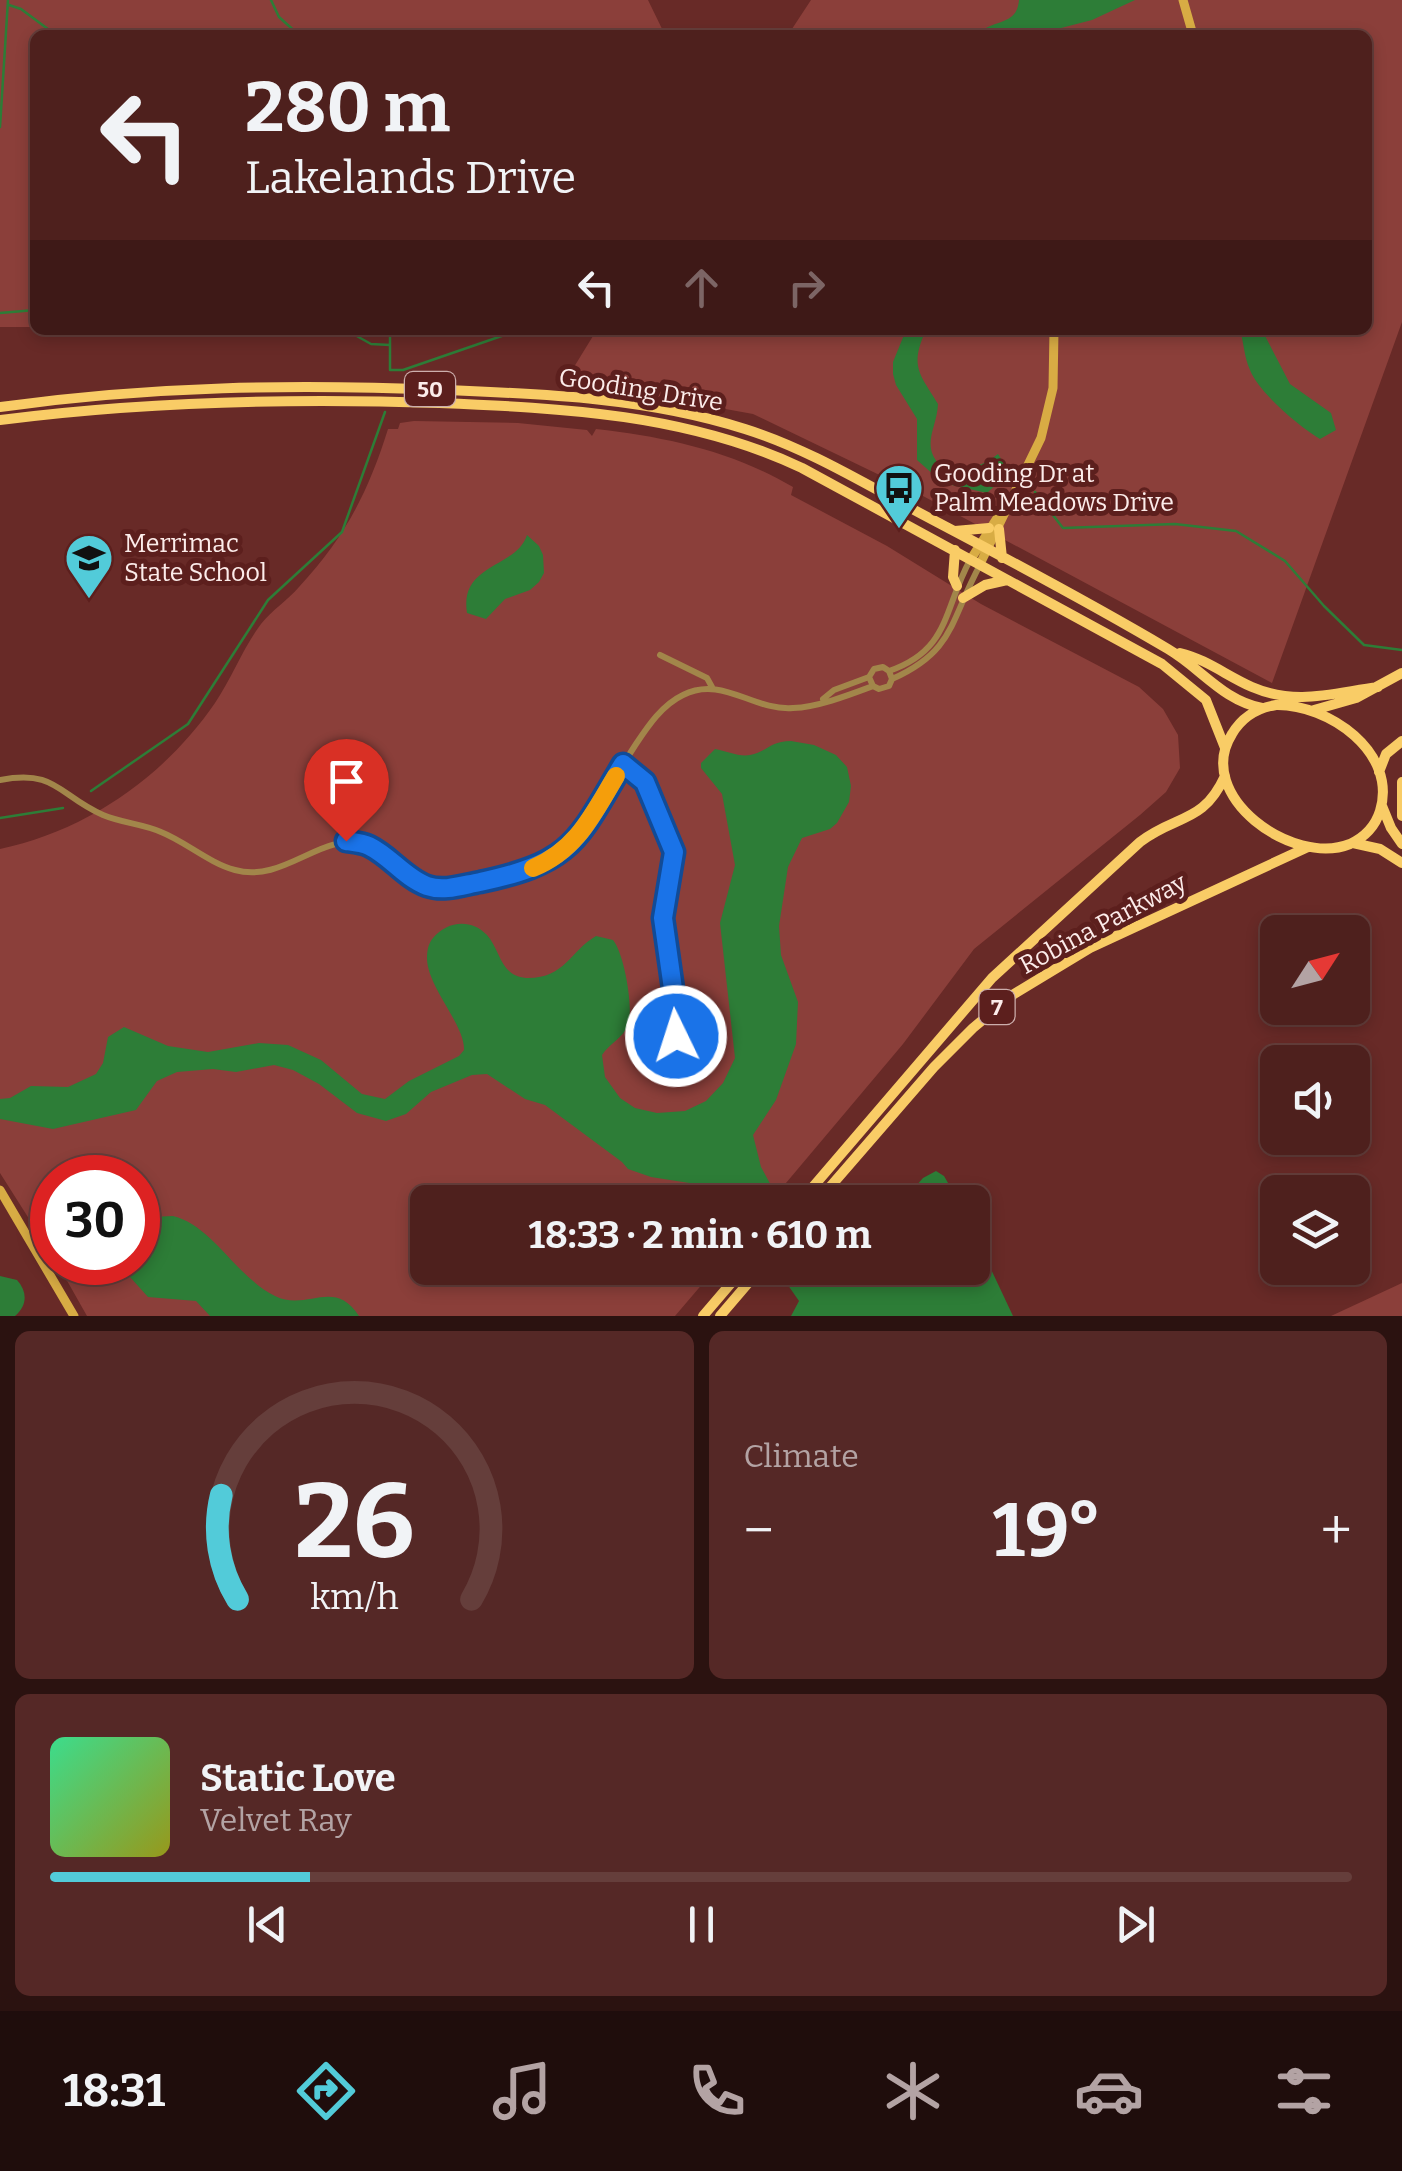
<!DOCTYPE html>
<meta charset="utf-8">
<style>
:root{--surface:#4e201d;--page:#552826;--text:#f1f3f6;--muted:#b3a3a4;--line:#653e3b;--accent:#52cbd9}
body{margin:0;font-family:Bitter,serif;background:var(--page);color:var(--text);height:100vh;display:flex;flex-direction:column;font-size:38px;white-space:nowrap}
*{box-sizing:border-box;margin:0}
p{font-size:32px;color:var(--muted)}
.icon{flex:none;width:55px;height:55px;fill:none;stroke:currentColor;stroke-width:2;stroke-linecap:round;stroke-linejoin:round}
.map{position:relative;height:1316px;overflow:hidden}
.side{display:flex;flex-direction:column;gap:15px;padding:15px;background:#2b1210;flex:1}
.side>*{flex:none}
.top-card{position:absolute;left:30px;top:30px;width:1342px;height:305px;border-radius:15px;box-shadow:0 5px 15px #0003,0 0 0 2px var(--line);background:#4e201d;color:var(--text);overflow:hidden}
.needle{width:65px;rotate:54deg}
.fabs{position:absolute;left:1260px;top:915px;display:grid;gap:20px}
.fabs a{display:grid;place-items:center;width:110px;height:110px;border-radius:15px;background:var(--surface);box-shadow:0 5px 15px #0003,0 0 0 2px var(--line);font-size:50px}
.speed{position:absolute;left:30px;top:1155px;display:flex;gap:20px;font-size:50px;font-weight:700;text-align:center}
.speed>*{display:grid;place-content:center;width:130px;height:130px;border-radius:50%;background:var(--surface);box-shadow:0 5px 15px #0003,0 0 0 2px var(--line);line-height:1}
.speed .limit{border:15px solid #d22;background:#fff;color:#111}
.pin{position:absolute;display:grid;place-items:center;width:85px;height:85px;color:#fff;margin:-102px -42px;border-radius:50% 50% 50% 0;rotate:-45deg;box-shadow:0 0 10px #0007}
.pin .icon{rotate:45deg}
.me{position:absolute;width:110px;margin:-55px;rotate:356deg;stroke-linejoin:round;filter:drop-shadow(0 0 8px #0008)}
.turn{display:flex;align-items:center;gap:35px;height:210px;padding:0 50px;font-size:45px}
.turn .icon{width:130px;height:130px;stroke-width:2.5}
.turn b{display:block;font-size:70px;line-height:85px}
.lanes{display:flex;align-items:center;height:95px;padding:0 50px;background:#0003;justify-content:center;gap:50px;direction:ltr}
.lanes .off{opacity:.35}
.big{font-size:75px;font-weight:700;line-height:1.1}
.side .card{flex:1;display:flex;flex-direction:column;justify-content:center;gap:15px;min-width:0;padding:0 35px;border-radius:15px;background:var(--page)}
.side .dial{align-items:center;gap:0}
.dial svg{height:260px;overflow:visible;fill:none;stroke:var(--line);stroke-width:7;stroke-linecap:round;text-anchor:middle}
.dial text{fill:var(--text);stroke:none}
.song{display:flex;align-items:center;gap:30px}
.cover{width:120px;height:120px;border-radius:15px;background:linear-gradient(135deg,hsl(150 70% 55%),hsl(60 70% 35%))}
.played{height:10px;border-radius:5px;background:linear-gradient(90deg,var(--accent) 20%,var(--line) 20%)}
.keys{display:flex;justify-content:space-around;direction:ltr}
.heat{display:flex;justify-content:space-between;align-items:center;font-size:55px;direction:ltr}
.side .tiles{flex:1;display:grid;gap:15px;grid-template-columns:1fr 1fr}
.card:last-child{grid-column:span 2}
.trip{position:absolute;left:410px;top:1185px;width:580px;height:100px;border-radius:15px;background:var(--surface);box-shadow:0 5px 15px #0003,0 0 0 2px var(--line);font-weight:700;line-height:100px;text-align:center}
.dock{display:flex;height:160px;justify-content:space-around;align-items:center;background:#1f0d0c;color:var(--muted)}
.dock .icon{width:70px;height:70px}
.dock .on{color:var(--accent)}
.dock b{font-size:45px;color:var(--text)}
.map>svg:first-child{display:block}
.green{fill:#8b3f3a}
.water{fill:#2d7d37}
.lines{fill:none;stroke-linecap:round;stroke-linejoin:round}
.stream{stroke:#2d7d37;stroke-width:2.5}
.street{stroke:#a2864a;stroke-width:6}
.secondary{stroke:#d8ac44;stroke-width:9}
.primary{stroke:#f9cc66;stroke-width:10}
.route-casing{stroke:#114b97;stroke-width:25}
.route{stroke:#1a73e8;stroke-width:18}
.slow{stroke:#f59e0b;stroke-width:18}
.labels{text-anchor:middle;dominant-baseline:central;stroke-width:10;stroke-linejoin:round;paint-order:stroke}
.shield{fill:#5c1f1d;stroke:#ccaeac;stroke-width:2.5}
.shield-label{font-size:22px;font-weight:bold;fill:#fcecea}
.street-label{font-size:25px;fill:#fcecea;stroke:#5c1f1d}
.poi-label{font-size:25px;fill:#fcecea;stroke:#5c1f1d;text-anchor:start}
</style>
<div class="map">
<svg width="1402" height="1316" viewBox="0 0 1402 1316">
<rect width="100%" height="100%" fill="#682a27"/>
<path class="green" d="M0,0H648L665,35H35V327H0Z
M811,0H1402V322L1272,683L923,496L753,414L566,380L593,336L407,330H1368V35H788Z
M414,421L518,423L587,430L592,436L596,429C666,437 732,451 793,487L791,495L887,546L981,604L1139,687L1163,709L1178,735L1180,768L1166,792L1140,815L974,949L903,1044L770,1202H428V1268H716L675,1316H87L57,1263L138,1262V1178H52V1255L0,1173V849C88,830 164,777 215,703C232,678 243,648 261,624C272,610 288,600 299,587C345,537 368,493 388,429H398L400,423Z
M1402,1283V1316H1331Z"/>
<path class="water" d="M1019,0H1135L1092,20L1034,35H977C992,18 1017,27 1019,0Z
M906,330H926C909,367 920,374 938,404C937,429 919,447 943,468C965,471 980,468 998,454L1005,465L1003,478L987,493L943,483L917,460V419L896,385L893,374V362Z
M1240,330H1262L1290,384L1331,413L1336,430L1320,439C1300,427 1259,393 1250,370C1244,357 1244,343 1240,330Z
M527,535L539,546L543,555L544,573L539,582L530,590L505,599L486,619L467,613C459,563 517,568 527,535Z
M791,741L814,745L836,755L847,767L851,786L849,802L837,823L830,829L802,838L788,867L779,926L781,955L798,1002L796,1044L776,1100L753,1135L761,1167L780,1202H731L715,1187L651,1177L628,1169L622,1162L545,1105L525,1099L487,1074L472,1075L431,1092L406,1114L386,1121L357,1113L319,1084L293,1070L274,1065L236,1072L213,1069L177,1072L157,1081L136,1110L53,1129L0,1119V1099L10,1098L31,1086L68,1087L96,1074L103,1063L108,1037L124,1027L168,1046L208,1052L259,1043L288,1045L321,1060L362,1094L385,1099L409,1081L459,1056L464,1050C465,1025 428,988 427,959C427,951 428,944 433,938C447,921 471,918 487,935C501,951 500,976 526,978C565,979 570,951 596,936L613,940C624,953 634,1008 628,1025C623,1038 609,1044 602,1055L605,1077L620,1098L635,1108L657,1113L685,1111L706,1101L723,1083L735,1058L720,923L735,865L722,794L701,768V763L715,749C726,751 739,757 750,755C767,752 770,741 791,741Z
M936,1171L944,1176L959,1202H902L923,1178Z
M173,1216C213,1226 235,1276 275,1296C307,1312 334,1277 359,1316H210L196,1301L148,1297L130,1277L126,1263L138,1262V1222L151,1217Z
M973,1231L1013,1316H791L799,1301L776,1268H972Z
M0,1276L17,1280C28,1292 27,1306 15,1316H0Z"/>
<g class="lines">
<path class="stream" d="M271,0L279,17L299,35
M9,5L21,9L56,35
M0,127L8,0
M0,313L35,310
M346,330L371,344L390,345
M390,330V370H403L519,330
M1035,492L1063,528L1175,524L1236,531L1285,561L1324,606L1364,645L1402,650
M91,791L188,724L268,600L342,532L385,412
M0,818L63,808"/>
<path class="street" d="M660,655L707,678L712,687
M889,671L892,679L889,686L879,689L873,686L869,677L874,669L883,667L889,671C950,650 943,610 970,560
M892,679C955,651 950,620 980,565
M823,699L834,690L869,677
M623,765L645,782L674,852L663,918L677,1017L673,1048
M0,780C56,769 58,795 103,815C122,823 143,824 161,832C186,842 209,863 235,870C284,884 323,830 365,845C392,855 411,890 443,889C457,889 473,883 487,880C585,859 587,819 636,744C648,726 662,705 683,695C722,675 753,711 793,708C818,707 849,695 873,686"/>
<path class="secondary" d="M1183,0L1193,35
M971,559L1006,504
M980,564L1041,438L1053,388L1054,330
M0,1190L74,1316"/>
<path class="primary" d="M0,407C151,386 293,384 446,390C546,394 649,398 745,429C812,450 873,489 935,521C1013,562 1092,604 1168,649C1202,669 1222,700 1262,708
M0,420C147,401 291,398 439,403C563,408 688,414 802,468L1162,664L1206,700L1225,748
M999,529L1002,558
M955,531L989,528
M955,550L953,577L957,586
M963,598L985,585L1007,580
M1180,653C1206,659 1227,676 1252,687C1296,706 1333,693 1378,687
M1276,705C1328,704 1398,752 1380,811C1375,827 1365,837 1350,844C1293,867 1193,796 1232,734C1242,717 1257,708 1276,705Z
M1314,710L1356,698L1402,673
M1379,772L1386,754L1402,741
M1402,782V816
M1382,806L1391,828L1402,844
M1353,843L1380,849L1402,863
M800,1202L992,978L1140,842C1177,814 1203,824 1225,776
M817,1202L934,1067L973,1028L1014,994L1090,948L1308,847
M703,1316L744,1268
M720,1316L761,1268"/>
</g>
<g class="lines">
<g class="route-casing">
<path id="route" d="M346,841C353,842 363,843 369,846C390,856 405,878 427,886C444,892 463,885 480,882C574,862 577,841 623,764L645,782L674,852L663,918L677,1017L676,1036"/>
</g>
<use href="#route" class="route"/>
<path class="slow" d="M533,868C577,850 593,814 616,776"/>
</g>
<defs>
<g id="bus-pin" transform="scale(2.5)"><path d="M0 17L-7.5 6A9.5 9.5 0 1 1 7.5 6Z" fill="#52cbd9" stroke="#5c1f1d"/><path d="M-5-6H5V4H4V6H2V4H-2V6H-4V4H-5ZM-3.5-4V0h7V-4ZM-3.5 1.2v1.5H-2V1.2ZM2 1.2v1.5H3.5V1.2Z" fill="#111"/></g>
<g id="school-pin" transform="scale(2.5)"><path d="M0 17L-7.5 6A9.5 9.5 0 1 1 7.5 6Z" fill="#52cbd9" stroke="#5c1f1d"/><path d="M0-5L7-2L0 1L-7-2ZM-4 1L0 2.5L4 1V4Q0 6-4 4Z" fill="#111"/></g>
</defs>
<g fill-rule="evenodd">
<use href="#bus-pin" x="899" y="488"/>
<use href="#school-pin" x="89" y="558"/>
</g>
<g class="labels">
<g class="shield">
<rect x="405" y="372" width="50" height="34" rx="8"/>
<rect x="979.5" y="990" width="35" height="34" rx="8"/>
</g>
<g class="shield-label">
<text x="430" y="389">50</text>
<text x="997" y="1007">7</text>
</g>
<g class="street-label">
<text transform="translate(641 390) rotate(9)">Gooding Drive</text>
<text transform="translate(1103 924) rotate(-28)">Robina Parkway</text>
</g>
<g class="poi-label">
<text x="934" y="474">Gooding Dr at<tspan x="934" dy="29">Palm Meadows Drive</tspan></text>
<text x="124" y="544">Merrimac<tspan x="124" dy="29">State School</tspan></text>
</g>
</g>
</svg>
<div class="fabs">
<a><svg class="needle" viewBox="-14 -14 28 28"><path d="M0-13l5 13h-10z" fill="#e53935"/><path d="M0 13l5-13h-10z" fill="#b3a3a4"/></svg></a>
<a><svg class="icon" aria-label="sound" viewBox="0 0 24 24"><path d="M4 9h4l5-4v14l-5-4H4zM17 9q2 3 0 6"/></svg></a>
<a><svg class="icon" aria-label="layers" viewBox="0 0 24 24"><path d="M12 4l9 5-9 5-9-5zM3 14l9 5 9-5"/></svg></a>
</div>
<div class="speed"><div class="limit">30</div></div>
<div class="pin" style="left:346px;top:841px;background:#d93025"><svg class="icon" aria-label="arrive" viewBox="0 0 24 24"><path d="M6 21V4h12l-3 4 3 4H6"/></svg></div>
<svg class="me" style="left:676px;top:1036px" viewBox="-20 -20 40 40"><circle r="17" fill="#1a73e8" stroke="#fff" stroke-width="3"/><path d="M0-11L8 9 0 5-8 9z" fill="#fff"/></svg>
<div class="trip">18:33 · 2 min · 610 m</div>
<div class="top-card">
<div class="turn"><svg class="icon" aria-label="left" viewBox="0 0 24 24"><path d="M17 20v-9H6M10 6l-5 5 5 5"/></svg><div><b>280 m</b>Lakelands Drive</div></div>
<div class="lanes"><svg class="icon" aria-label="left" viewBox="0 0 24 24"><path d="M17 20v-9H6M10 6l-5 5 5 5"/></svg><svg class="icon off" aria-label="ahead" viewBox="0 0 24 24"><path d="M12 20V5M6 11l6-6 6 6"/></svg><svg class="icon off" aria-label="right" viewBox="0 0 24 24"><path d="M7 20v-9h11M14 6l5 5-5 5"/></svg></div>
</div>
</div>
<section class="side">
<div class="tiles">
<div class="card dial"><svg viewBox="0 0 100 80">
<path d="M14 69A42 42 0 1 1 86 69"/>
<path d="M14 69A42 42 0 0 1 9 37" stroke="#52cbd9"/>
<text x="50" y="56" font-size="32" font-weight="700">26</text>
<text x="50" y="72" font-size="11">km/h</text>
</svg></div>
<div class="card"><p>Climate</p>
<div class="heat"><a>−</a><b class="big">19°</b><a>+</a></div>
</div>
<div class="card">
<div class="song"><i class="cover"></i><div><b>Static Love</b><p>Velvet Ray</p></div></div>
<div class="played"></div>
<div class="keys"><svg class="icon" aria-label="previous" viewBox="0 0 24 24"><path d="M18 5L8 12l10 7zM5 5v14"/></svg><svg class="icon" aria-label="pause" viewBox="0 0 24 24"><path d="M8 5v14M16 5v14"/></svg><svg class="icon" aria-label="next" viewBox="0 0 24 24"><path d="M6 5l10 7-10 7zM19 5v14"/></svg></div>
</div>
</div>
</section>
<nav class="dock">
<b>18:31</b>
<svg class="icon on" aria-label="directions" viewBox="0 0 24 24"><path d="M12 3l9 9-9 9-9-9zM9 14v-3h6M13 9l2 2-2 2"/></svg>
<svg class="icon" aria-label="music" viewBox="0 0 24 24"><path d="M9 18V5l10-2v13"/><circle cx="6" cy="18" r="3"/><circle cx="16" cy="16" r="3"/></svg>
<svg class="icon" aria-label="phone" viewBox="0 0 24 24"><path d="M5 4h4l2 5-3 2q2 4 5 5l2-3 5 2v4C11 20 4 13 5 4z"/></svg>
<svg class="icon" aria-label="climate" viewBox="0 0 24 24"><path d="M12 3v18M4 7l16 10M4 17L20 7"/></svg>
<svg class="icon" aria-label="car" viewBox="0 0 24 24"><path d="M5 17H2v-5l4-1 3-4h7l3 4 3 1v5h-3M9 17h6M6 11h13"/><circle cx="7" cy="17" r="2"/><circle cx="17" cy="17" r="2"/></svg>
<svg class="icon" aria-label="filters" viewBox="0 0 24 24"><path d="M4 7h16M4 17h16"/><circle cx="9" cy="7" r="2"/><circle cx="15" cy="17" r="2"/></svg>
</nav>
